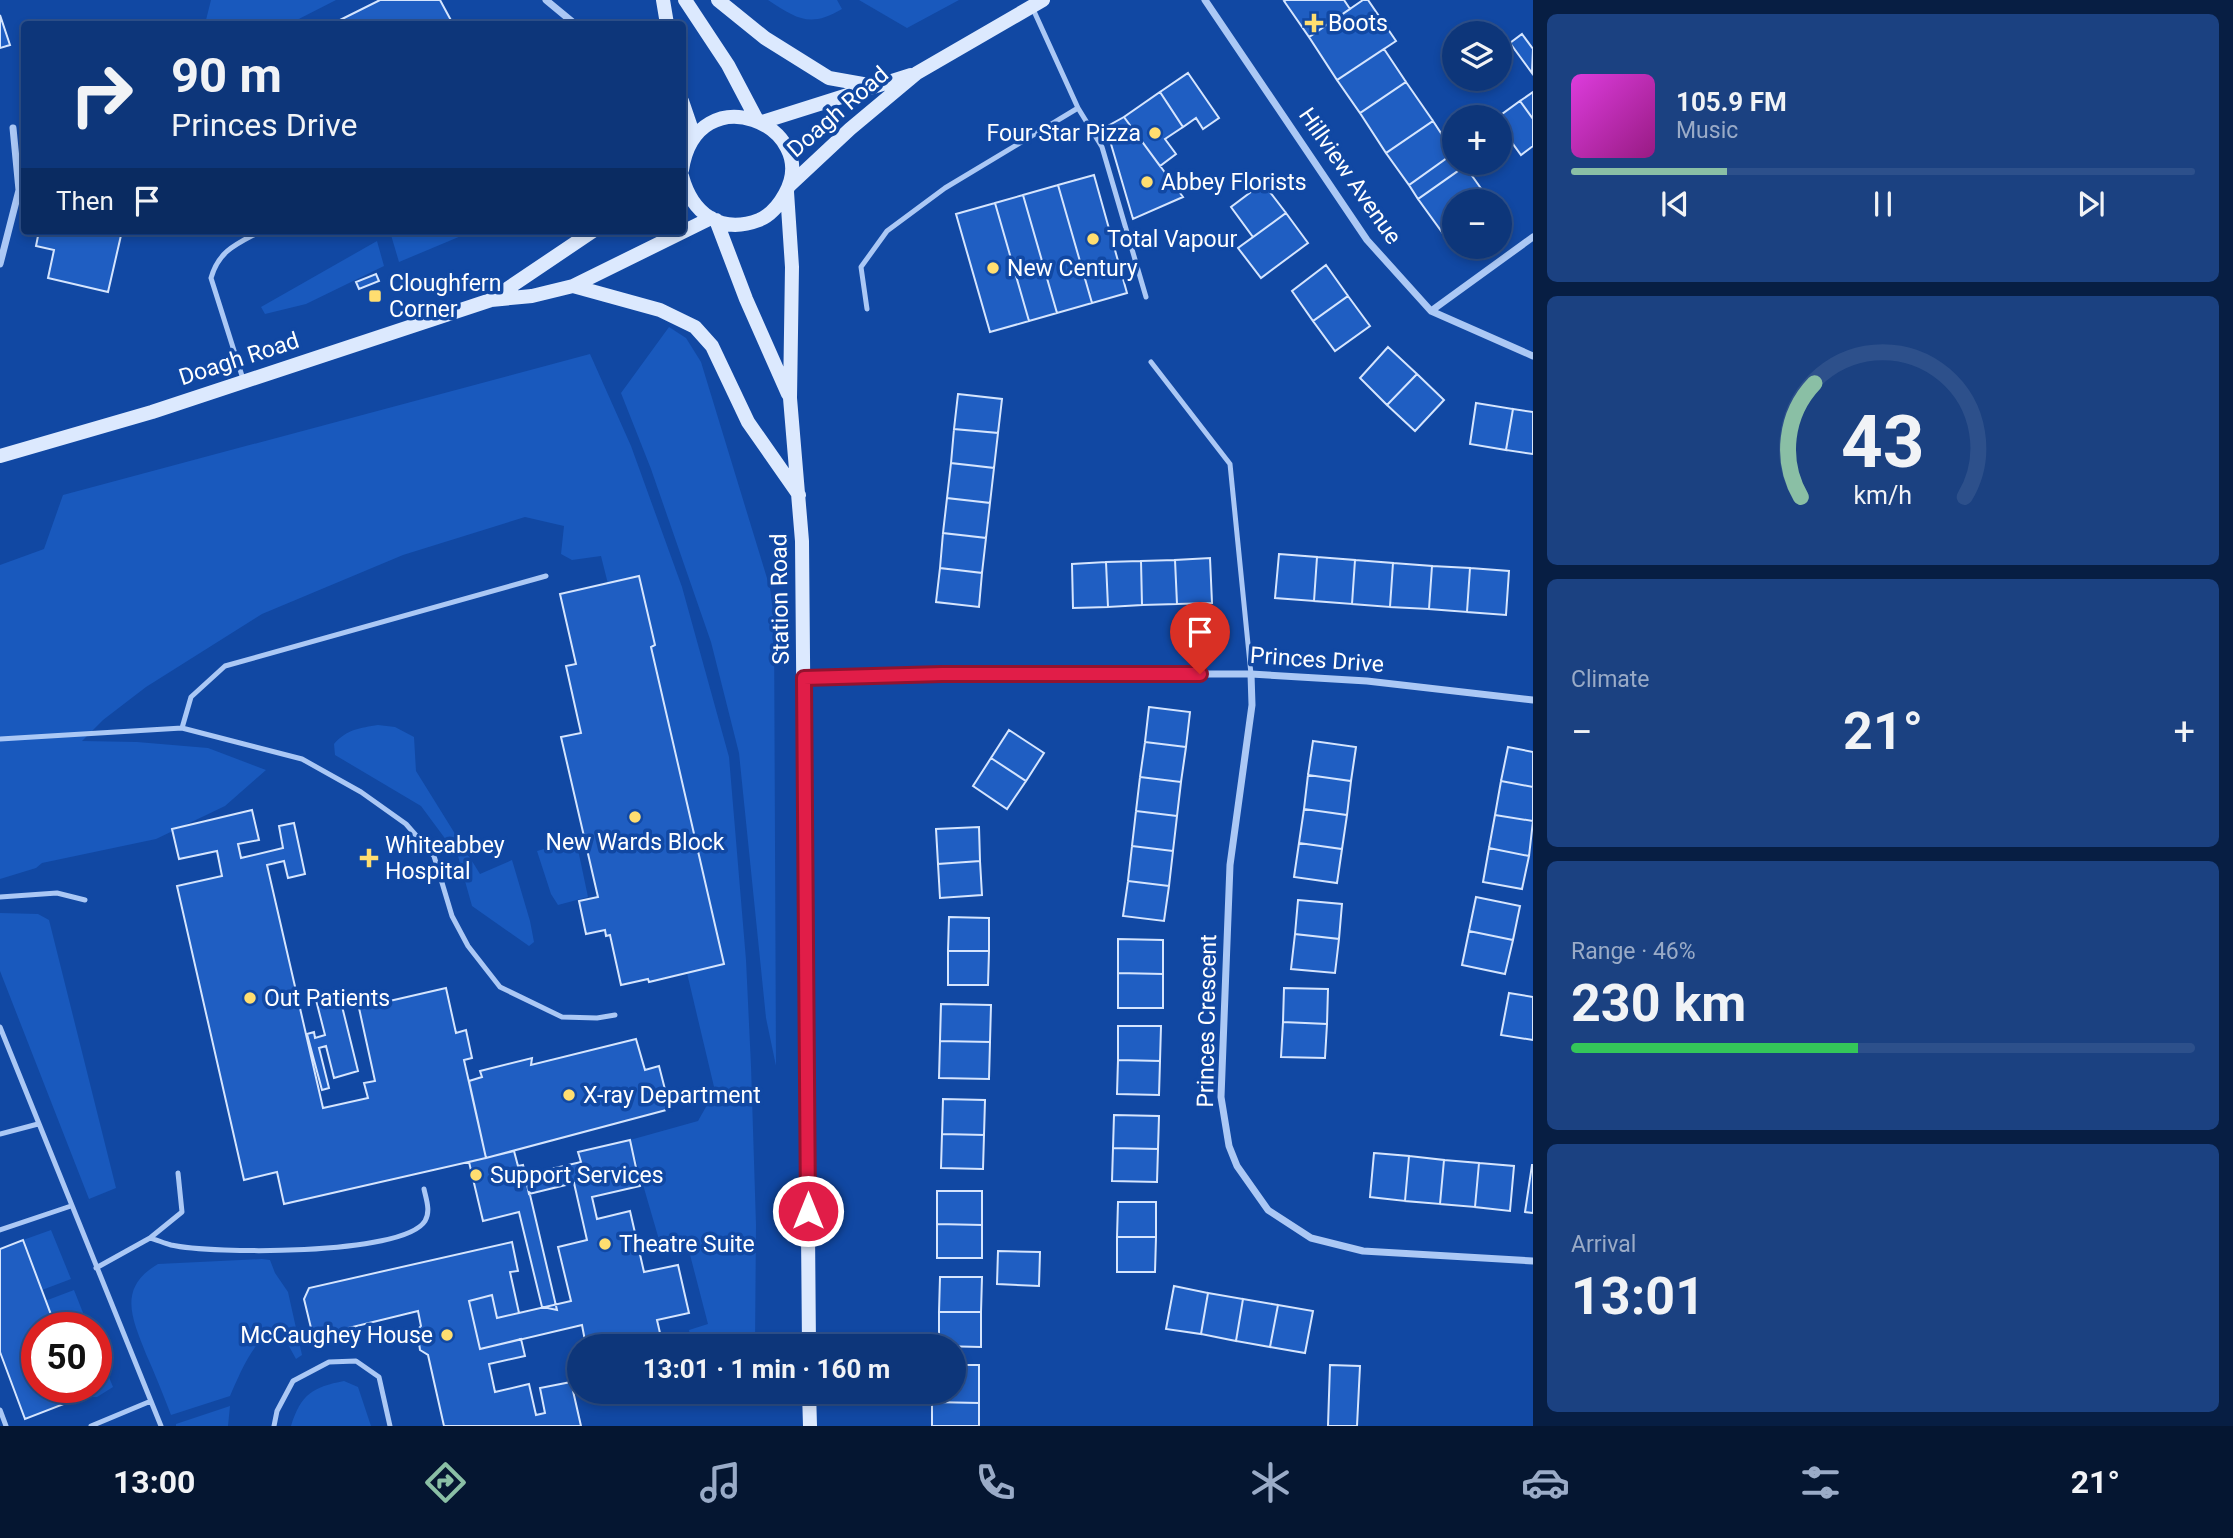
<!DOCTYPE html>
<meta charset="utf-8">
<style>
:root{--surface:#0d367a;--page:#1b4181;--text:#f1f3f6;--muted:#9aabc7;--line:#2d508b;--accent:#8abfa5}
body{margin:0;font-family:Roboto,sans-serif;background:var(--page);color:var(--text);height:100vh;display:flex;flex-direction:column;font-size:26px;white-space:nowrap}
*{box-sizing:border-box;margin:0}
p{font-size:23px;color:var(--muted)}
.icon{flex:none;width:38px;height:38px;fill:none;stroke:currentColor;stroke-width:2;stroke-linecap:round;stroke-linejoin:round}
.map{position:relative;flex:1;overflow:hidden}
.details{display:flex;flex-direction:column;gap:14px;padding:14px;background:#071e43;width:700px}
.details>*{flex:none}
.hud{position:absolute;left:21px;top:21px;width:665px;height:214px;border-radius:7px;box-shadow:0 4px 10px #0003,0 0 0 2px var(--line);background:#0d367a;color:var(--text);overflow:hidden}
.buttons{position:absolute;left:1442px;top:21px;display:grid;gap:14px}
.buttons a{display:grid;place-items:center;width:70px;height:70px;border-radius:50%;background:var(--surface);box-shadow:0 4px 10px #0003,0 0 0 2px var(--line);font-size:35px}
.speed{position:absolute;left:21px;top:1312px;display:flex;gap:14px;font-size:35px;font-weight:700;text-align:center}
.speed>*{display:grid;place-content:center;width:91px;height:91px;border-radius:50%;background:var(--surface);box-shadow:0 4px 10px #0003,0 0 0 2px var(--line);line-height:1}
.speed .limit{border:10px solid #d22;background:#fff;color:#111}
.pin{position:absolute;display:grid;place-items:center;width:60px;height:60px;color:#fff;margin:-72px -30px;border-radius:50% 50% 50% 0;rotate:-45deg;box-shadow:0 0 7px #0007}
.pin .icon{rotate:45deg}
.me{position:absolute;width:77px;margin:-38px;rotate:0deg;stroke-linejoin:round;filter:drop-shadow(0 0 5px #0008)}
.turn{display:flex;align-items:center;gap:24px;height:147px;padding:0 35px;font-size:32px}
.turn .icon{width:91px;height:91px;stroke-width:2.5}
.turn b{display:block;font-size:49px;line-height:60px}
.then{display:flex;align-items:center;height:66px;padding:0 35px;background:#0003;gap:14px;font-size:26px}
.big{font-size:52px;font-weight:700;line-height:1.1}
.details .widget{flex:1;display:flex;flex-direction:column;justify-content:center;gap:10px;min-width:0;padding:0 24px;border-radius:10px;background:var(--page)}
.details .dial{align-items:center;gap:0}
.dial svg{height:182px;overflow:visible;fill:none;stroke:var(--line);stroke-width:7;stroke-linecap:round;text-anchor:middle}
.dial text{fill:var(--text);stroke:none}
.song{display:flex;align-items:center;gap:21px}
.cover{width:84px;height:84px;border-radius:10px;background:linear-gradient(135deg,hsl(300 70% 55%),hsl(310 70% 35%))}
.played{height:7px;border-radius:4px;background:linear-gradient(90deg,var(--accent) 25%,var(--line) 25%)}
.keys{display:flex;justify-content:space-around;direction:ltr}
.heat{display:flex;justify-content:space-between;align-items:center;font-size:38px;direction:ltr}
.charge{height:10px;border-radius:5px;background:linear-gradient(90deg,#34c759 46%,var(--line) 0)}
.trip{position:absolute;left:567px;top:1334px;width:399px;height:70px;border-radius:35px;background:var(--surface);box-shadow:0 4px 10px #0003,0 0 0 2px var(--line);font-weight:700;line-height:70px;text-align:center}
.tab-bar{display:flex;height:112px;justify-content:space-around;align-items:center;background:#051631;color:var(--muted)}
.tab-bar .icon{width:49px;height:49px}
.tab-bar .selected{color:var(--accent)}
.tab-bar b{font-size:32px;color:var(--text)}
main{display:flex;flex:1;min-height:0}
.map>svg:first-child{display:block}
.green{fill:#1959bd}
.building{fill:#1f5ec2;stroke:#d5e5fe;stroke-width:2}
.lines{fill:none;stroke-linecap:round;stroke-linejoin:round}
.lane{stroke:#abc8f5;stroke-width:5}
.street{stroke:#abc8f5;stroke-width:7}
.secondary{stroke:#dce9fe;stroke-width:14}
.route-casing{stroke:#92132f;stroke-width:18}
.route{stroke:#e11d48;stroke-width:12}
.poi-dot{fill:#ffde70;stroke:#1148a3;stroke-width:2.5}
.labels{text-anchor:middle;dominant-baseline:central;stroke-width:7;stroke-linejoin:round;paint-order:stroke}
.poi-label{font-size:23px;fill:#fff;stroke:#1148a3;text-anchor:start}
.street-label{font-size:23px;fill:#fff;stroke:#1148a3}
</style>
<main>
<div class="map">
<svg width="1533" height="1426" viewBox="0 0 1533 1426">
<rect width="100%" height="100%" fill="#1148a3"/>
<path class="green" d="M211,0H336L289,24H205Z
M768,0H837L842,9C810,28 797,19 768,0Z
M859,0H959L907,28Z
M399,231H473L399,262L391,235Z
M377,241L384,266L306,304L265,314L261,307Z
M669,327L686,338L701,362L770,588L774,617L776,1066L766,1018L739,753L711,642L651,469L621,393Z
M590,354L631,446L682,587L729,757L746,960L751,1066L756,1225L755,1346H692L689,1330L708,1324L688,1247L662,1250L630,1140L698,1121L715,1091L687,973L724,964L651,647L655,645L639,577L608,584L601,556L572,560L561,554L564,526L525,517L403,555L262,614L146,687L103,720L82,741L137,742L208,748L266,770L225,806L156,839L42,863L36,868L0,879V565L44,549L63,495Z
M378,725L395,727L414,737L416,771L480,874L512,860L530,921L534,942L529,946L472,906L458,856L421,806L335,755L334,744C347,729 360,728 378,725Z
M576,840L588,897L558,905L551,894L537,851Z
M0,913L38,914L49,920L116,1188L89,1199L0,971Z
M51,1230L71,1279L42,1290L23,1240Z
M262,1259L270,1260L275,1273L288,1292L302,1355L296,1359L279,1328C254,1336 240,1374 230,1396L171,1415C163,1394 155,1374 146,1354C132,1318 117,1288 158,1264Z
M74,1290L89,1328H56L45,1301Z
M96,1345L113,1387L97,1397H82L79,1388H96Z
M344,1381L358,1387L371,1426H291C301,1394 313,1387 344,1381Z
M230,1406L228,1426H176V1424Z"/>
<path class="building" d="M380,0H440L453,24H332Z
M1286,0H1344L1350,9L1309,37L1284,1Z
M1363,0H1368L1396,41L1337,80L1309,37Z
M0,15L10,45L0,48Z
M1522,34L1533,49L1532,73L1510,43Z
M1384,49L1406,82L1360,113L1337,80Z
M1188,73L1219,118L1203,129L1196,118L1183,127L1160,92Z
M1406,82L1433,121L1386,153L1360,113Z
M1160,92L1183,127L1165,139L1176,154L1160,166L1124,117Z
M1533,92V119L1520,101Z
M1520,101L1533,119V146L1521,155L1500,126L1498,117Z
M1124,117L1183,197L1133,219L1106,127Z
M1433,121L1454,153L1409,185L1386,153Z
M1454,153V163H1462L1465,166L1418,199L1409,185Z
M1465,166L1490,201H1454V234L1447,239L1418,199Z
M1094,175L1127,293L1092,303L1058,185Z
M1263,183L1286,213L1253,237L1231,207Z
M1058,185L1092,303L1057,313L1023,195Z
M1023,195L1057,313L1029,321L995,203Z
M995,203L1029,321L990,332L956,214Z
M1286,213L1308,243L1261,278L1238,248Z
M39,231H122L108,292L48,278L54,250L36,246Z
M1326,265L1348,296L1313,321L1292,291Z
M376,274L379,281L359,289L356,282Z
M1348,296L1370,326L1335,351L1313,321Z
M1388,347L1417,374L1387,405L1360,378Z
M1417,374L1444,400L1415,431L1387,405Z
M958,394L1002,399L998,433L954,429Z
M1476,403L1513,409L1506,450L1470,444Z
M1513,409L1533,412V454L1506,450Z
M954,429L998,433L994,468L951,463Z
M951,463L994,468L990,503L947,498Z
M947,498L990,503L986,538L943,533Z
M943,533L986,538L982,573L940,568Z
M1279,554L1317,557L1314,601L1275,598Z
M1317,557L1355,560L1352,604L1314,601Z
M1210,558L1212,603L1177,604L1175,560Z
M1175,560L1177,604L1142,605L1141,561Z
M1355,560L1393,563L1390,607L1352,604Z
M1141,561L1142,605L1108,607L1106,562Z
M1106,562L1108,607L1073,608L1072,564Z
M1393,563L1432,566L1429,609L1390,607Z
M1432,566L1470,568L1467,612L1429,609Z
M940,568L982,573L979,607L936,602Z
M1470,568L1509,571L1506,615L1467,612Z
M639,576L655,645L651,647L724,964L649,982L648,979L621,985L610,935L606,936L605,930L586,934L579,901L598,897L561,737L581,733L566,666L576,664L560,594Z
M1149,707L1190,712L1186,747L1145,742Z
M1009,730L1044,753L1026,781L991,758Z
M1313,741L1356,747L1351,781L1308,775Z
M1145,742L1186,747L1181,782L1140,777Z
M1508,747L1533,752V787L1501,781Z
M991,758L1026,781L1007,809L973,786Z
M1308,775L1351,781L1347,815L1304,809Z
M1140,777L1181,782L1177,816L1136,811Z
M1501,781L1533,787V821L1495,815Z
M1304,809L1347,815L1342,849L1299,843Z
M252,810L259,840L238,844L241,858L283,848L279,826L294,823L305,874L288,878L284,861L267,865L323,1108L368,1098L364,1083L375,1081L359,1008L446,988L456,1033L466,1030L472,1058L464,1060L486,1158L284,1204L277,1172L244,1180L177,886L222,876L217,851L179,859L172,829Z
M1136,811L1177,816L1173,851L1132,846Z
M1495,815L1533,821L1529,856L1489,848Z
M979,827L980,861L938,864L936,829Z
M1299,843L1342,849L1337,883L1294,877Z
M1132,846L1173,851L1169,886L1128,881Z
M1489,848L1529,856L1522,889L1483,882Z
M980,861L982,895L940,898L938,864Z
M1128,881L1169,886L1164,921L1123,916Z
M1476,897L1520,906L1513,940L1469,931Z
M1298,900L1342,904L1339,939L1295,934Z
M949,917L989,918V951H948Z
M1469,931L1513,940L1505,974L1462,965Z
M1295,934L1339,939L1335,973L1291,969Z
M1118,939L1163,940V974L1118,973Z
M948,951H989L988,985H948Z
M1118,973L1163,974V1008H1118Z
M1284,988L1328,989L1327,1024L1283,1022Z
M338,990L358,1071L334,1078L326,1046L319,1048L329,1088L322,1090L307,1034L314,1032L315,1038L325,1035L315,996Z
M1509,993L1533,997V1040L1501,1035Z
M941,1004L991,1005L990,1042L940,1041Z
M1283,1022L1327,1024L1325,1058L1281,1057Z
M1118,1026H1161L1160,1061L1118,1060Z
M636,1039L645,1070L659,1066L670,1109L486,1158L469,1081L482,1077L480,1071L532,1058L531,1065Z
M940,1041L990,1042L989,1079L939,1078Z
M1118,1060L1160,1061L1159,1095L1117,1094Z
M943,1099L985,1100L984,1135L942,1134Z
M1114,1115L1159,1116L1158,1149L1113,1148Z
M942,1134L984,1135L983,1169L941,1168Z
M630,1140L640,1186L592,1197L597,1219L630,1211L644,1272L678,1265L689,1313L657,1320L663,1346H586L582,1325L480,1349L469,1301L492,1295L497,1318L571,1301L558,1247L587,1240L574,1183L529,1194L525,1175L581,1162L578,1152Z
M1113,1148L1158,1149L1157,1182L1112,1181Z
M514,1151L518,1166L523,1165L557,1310L542,1307L519,1212L483,1221L469,1162Z
M1374,1153L1409,1156L1405,1201L1370,1197Z
M1409,1156L1444,1160L1440,1204L1405,1201Z
M1444,1160L1479,1163L1475,1207L1440,1204Z
M1479,1163L1514,1166L1510,1211L1475,1207Z
M1532,1165H1533V1213L1525,1212Z
M937,1191H982V1225L937,1224Z
M1118,1202H1156V1237H1117Z
M937,1224L982,1225V1258H937Z
M1117,1237H1156L1155,1272H1117Z
M23,1240L56,1328H37V1388H79L82,1397L25,1419L0,1352V1249Z
M512,1242L518,1271L510,1272L519,1313L497,1318L492,1295L469,1301L480,1349L521,1339L525,1356L489,1364L495,1392L529,1384L536,1415L545,1413L540,1388L571,1382L581,1426H444L428,1355L420,1350L417,1330L421,1326L418,1311L324,1334L317,1333L311,1328L304,1299L309,1288Z
M998,1251L1040,1252L1039,1286L997,1284Z
M940,1277H982L981,1312H939Z
M1174,1286L1208,1293L1201,1334L1166,1329Z
M1208,1293L1243,1299L1236,1341L1201,1334Z
M1243,1299L1278,1305L1270,1347L1236,1341Z
M1278,1305L1313,1311L1305,1353L1270,1347Z
M939,1312H981V1347L939,1346Z
M954,1365H979V1403L932,1402V1391H954Z
M1330,1365L1360,1366L1357,1426H1328Z
M597,1391H632L599,1399Z
M932,1402L979,1403V1426H932Z"/>
<g class="lines">
<path class="lane" d="M1078,108L1102,147L1146,297
M867,309L861,267L887,231L945,188L1078,108L1033,9
M1151,362L1230,464L1251,674
M243,379L211,278C219,250 237,244 261,231
M182,728L191,697L225,666L546,576
M0,739L182,728L302,759L361,792L406,824L434,856L452,916L468,946L500,987L562,1017L597,1018L615,1015
M0,897L57,893L85,900
M0,1027L161,1426
M0,1134L38,1124
M0,1230L71,1206
M150,1238C157,1240 164,1243 171,1245C210,1254 403,1256 425,1221C431,1211 426,1199 424,1189
M96,1268L150,1238L182,1212L178,1173
M0,1410L6,1426
M91,1426L151,1401
M274,1426L277,1411L293,1381L329,1362L356,1361L379,1377L390,1426"/>
<path class="street" d="M546,0L575,24
M1205,0L1367,240L1431,311L1533,356
M0,264L19,190L13,128
M1431,311L1533,237
M1251,674L1252,705L1230,865L1221,1097L1229,1146L1237,1166L1268,1210L1311,1238L1363,1251L1533,1261
M804,678L942,674H1251L1367,681L1533,700"/>
<path class="secondary" d="M663,0L667,24
M685,0L728,65L757,120
M718,0L765,38L829,78L874,86
M682,101L694,136
M762,122L911,75
M682,170C697,73 823,126 785,194C779,205 771,215 759,220C720,235 692,213 682,176
M789,186L850,129L917,73L1043,0
M787,192L792,267L790,398L802,541L809,1346
M716,220L746,299L788,394
M573,286L660,310L695,327L712,346L748,422L799,495
M495,297L593,231
M0,456L152,412L491,300L532,296L573,286L711,218
M809,1391L810,1426"/>
</g>
<g class="lines">
<g class="route-casing">
<path id="route" d="M808,1211L804,678L942,674H1200"/>
</g>
<use href="#route" class="route"/>
</g>
<g class="poi-dot">
<path d="M1310.5 12.5h7v7h7v7h-7v7h-7v-7h-7v-7h7z"/>
<circle cx="1155" cy="133" r="7"/>
<circle cx="1147" cy="182" r="7"/>
<circle cx="1093" cy="239" r="7"/>
<circle cx="993" cy="268" r="7"/>
<rect x="368" y="289" width="14" height="14" rx="3.5"/>
<circle cx="635" cy="817" r="7"/>
<path d="M365.5 847.5h7v7h7v7h-7v7h-7v-7h-7v-7h7z"/>
<circle cx="250" cy="998" r="7"/>
<circle cx="569" cy="1095" r="7"/>
<circle cx="476" cy="1175" r="7"/>
<circle cx="605" cy="1244" r="7"/>
<circle cx="447" cy="1335" r="7"/>
</g>
<g class="labels">
<g class="poi-label">
<text x="1328" y="23">Boots</text>
<text x="1141" y="133" text-anchor="end">Four Star Pizza</text>
<text x="1161" y="182">Abbey Florists</text>
<text x="1107" y="239">Total Vapour</text>
<text x="1007" y="268">New Century</text>
<text x="389" y="283">Cloughfern<tspan x="389" dy="26">Corner</tspan></text>
<text x="635" y="842" text-anchor="middle">New Wards Block</text>
<text x="385" y="845">Whiteabbey<tspan x="385" dy="26">Hospital</tspan></text>
<text x="264" y="998">Out Patients</text>
<text x="583" y="1095">X-ray Department</text>
<text x="490" y="1175">Support Services</text>
<text x="619" y="1244">Theatre Suite</text>
<text x="433" y="1335" text-anchor="end">McCaughey House</text>
</g>
<g class="street-label">
<text transform="translate(838 112) rotate(-41)">Doagh Road</text>
<text transform="translate(1350 176) rotate(55)">Hillview Avenue</text>
<text transform="translate(239 359) rotate(-18)">Doagh Road</text>
<text transform="translate(780 599) rotate(-91)">Station Road</text>
<text transform="translate(1317 660) rotate(4)">Princes Drive</text>
<text transform="translate(1207 1021) rotate(-89)">Princes Crescent</text>
</g>
</g>
</svg>
<div class="buttons">
<a><svg class="icon" aria-label="layers" viewBox="0 0 24 24"><path d="M12 4l9 5-9 5-9-5zM3 14l9 5 9-5"/></svg></a>
<a>+</a>
<a>−</a>
</div>
<div class="speed"><div class="limit">50</div></div>
<div class="pin" style="left:1200px;top:674px;background:#d93025"><svg class="icon" aria-label="arrive" viewBox="0 0 24 24"><path d="M6 21V4h12l-3 4 3 4H6"/></svg></div>
<svg class="me" style="left:808px;top:1211px" viewBox="-20 -20 40 40"><circle r="17" fill="#e11d48" stroke="#fff" stroke-width="3"/><path d="M0-11L8 9 0 5-8 9z" fill="#fff"/></svg>
<div class="trip">13:01 · 1 min · 160 m</div>
<div class="hud">
<div class="turn"><svg class="icon" aria-label="right" viewBox="0 0 24 24"><path d="M7 20v-9h11M14 6l5 5-5 5"/></svg><div><b>90 m</b>Princes Drive</div></div>
<div class="then">Then<svg class="icon" aria-label="arrive" viewBox="0 0 24 24"><path d="M6 21V4h12l-3 4 3 4H6"/></svg></div>
</div>
</div>
<section class="details">
<div class="widget">
<div class="song"><i class="cover"></i><div><b>105.9 FM</b><p>Music</p></div></div>
<div class="played"></div>
<div class="keys"><svg class="icon" aria-label="previous" viewBox="0 0 24 24"><path d="M18 5L8 12l10 7zM5 5v14"/></svg><svg class="icon" aria-label="pause" viewBox="0 0 24 24"><path d="M8 5v14M16 5v14"/></svg><svg class="icon" aria-label="next" viewBox="0 0 24 24"><path d="M6 5l10 7-10 7zM19 5v14"/></svg></div>
</div>
<div class="widget dial"><svg viewBox="0 0 100 80">
<path d="M14 69A42 42 0 1 1 86 69"/>
<path d="M14 69A42 42 0 0 1 20 19" stroke="#8abfa5"/>
<text x="50" y="56" font-size="32" font-weight="700">43</text>
<text x="50" y="72" font-size="11">km/h</text>
</svg></div>
<div class="widget"><p>Climate</p>
<div class="heat"><a>−</a><b class="big">21°</b><a>+</a></div>
</div>
<div class="widget"><p>Range · 46%</p><b class="big">230 km</b><div class="charge"></div></div>
<div class="widget"><p>Arrival</p><b class="big">13:01</b></div>
</section>
</main>
<nav class="tab-bar">
<b>13:00</b>
<svg class="icon selected" aria-label="directions" viewBox="0 0 24 24"><path d="M12 3l9 9-9 9-9-9zM9 14v-3h6M13 9l2 2-2 2"/></svg>
<svg class="icon" aria-label="music" viewBox="0 0 24 24"><path d="M9 18V5l10-2v13"/><circle cx="6" cy="18" r="3"/><circle cx="16" cy="16" r="3"/></svg>
<svg class="icon" aria-label="phone" viewBox="0 0 24 24"><path d="M5 4h4l2 5-3 2q2 4 5 5l2-3 5 2v4C11 20 4 13 5 4z"/></svg>
<svg class="icon" aria-label="climate" viewBox="0 0 24 24"><path d="M12 3v18M4 7l16 10M4 17L20 7"/></svg>
<svg class="icon" aria-label="car" viewBox="0 0 24 24"><path d="M5 17H2v-5l4-1 3-4h7l3 4 3 1v5h-3M9 17h6M6 11h13"/><circle cx="7" cy="17" r="2"/><circle cx="17" cy="17" r="2"/></svg>
<svg class="icon" aria-label="filters" viewBox="0 0 24 24"><path d="M4 7h16M4 17h16"/><circle cx="9" cy="7" r="2"/><circle cx="15" cy="17" r="2"/></svg>
<b>21°</b>
</nav>
